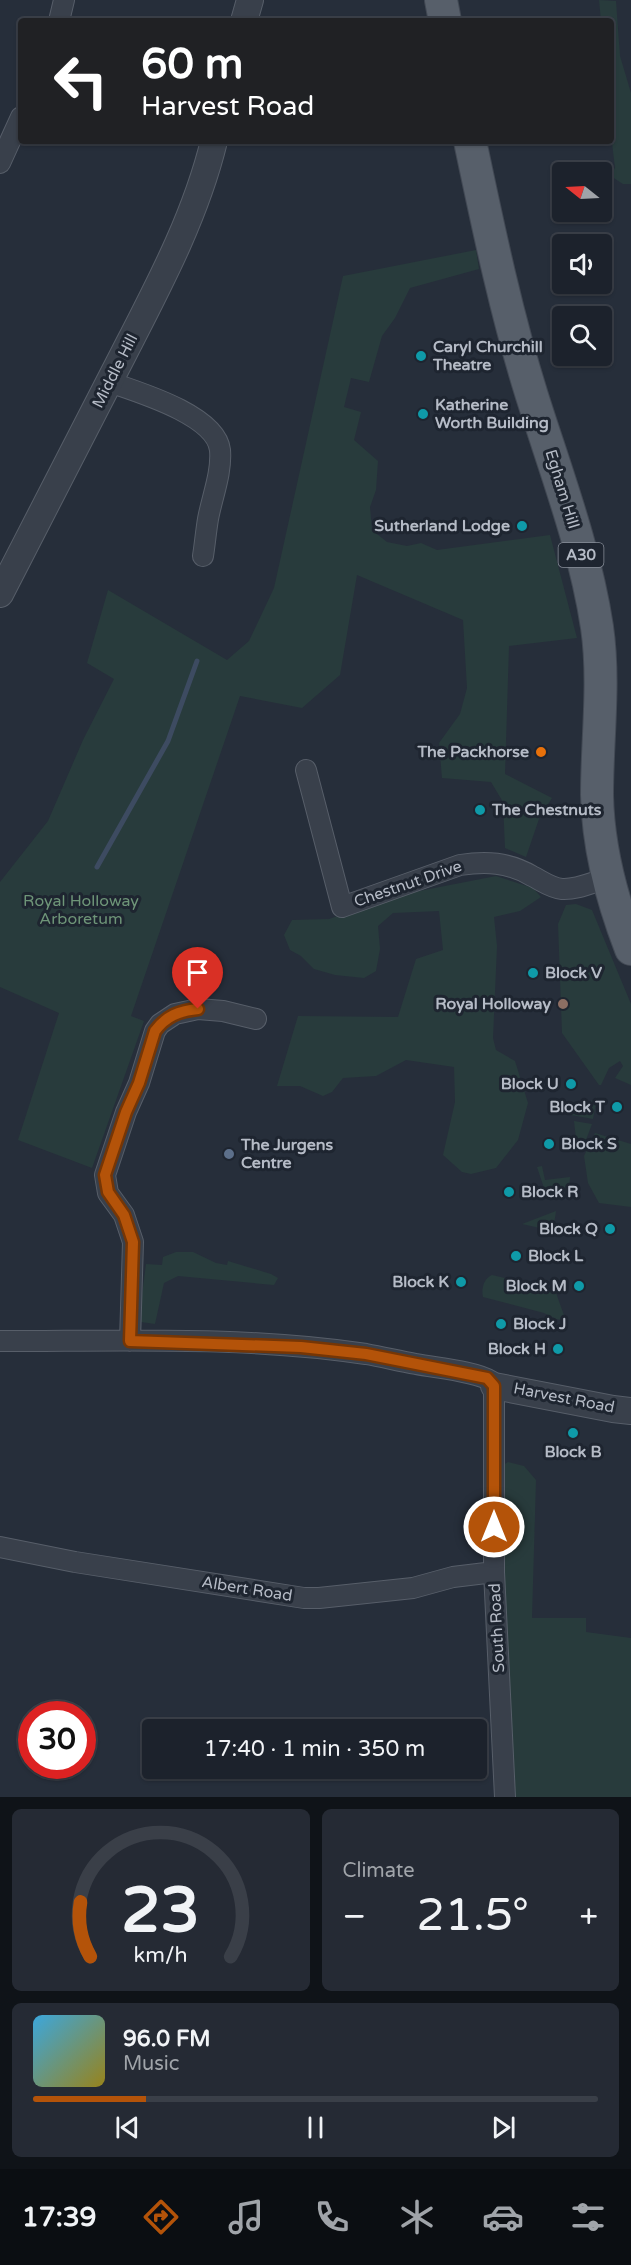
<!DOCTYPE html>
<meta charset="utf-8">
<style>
:root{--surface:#1c222c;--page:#252a34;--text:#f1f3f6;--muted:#a0a4a9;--line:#3a3f48;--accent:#b45309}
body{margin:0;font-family:"Varela Round",sans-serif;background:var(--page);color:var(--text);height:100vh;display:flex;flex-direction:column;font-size:22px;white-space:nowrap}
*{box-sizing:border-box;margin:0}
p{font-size:20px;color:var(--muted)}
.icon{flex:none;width:33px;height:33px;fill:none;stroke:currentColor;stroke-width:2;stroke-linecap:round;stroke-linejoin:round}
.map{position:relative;height:1797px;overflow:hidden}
.panel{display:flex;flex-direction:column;gap:12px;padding:12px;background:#0f1318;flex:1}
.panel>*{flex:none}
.guide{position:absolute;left:18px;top:18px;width:596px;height:126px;border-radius:6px;box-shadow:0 2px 4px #0004,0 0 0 2px var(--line);background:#202124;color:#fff;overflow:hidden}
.needle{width:39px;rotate:288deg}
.buttons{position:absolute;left:552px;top:162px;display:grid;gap:12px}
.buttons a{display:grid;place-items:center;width:60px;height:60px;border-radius:6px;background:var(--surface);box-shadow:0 2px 4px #0004,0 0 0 2px var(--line);font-size:30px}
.speed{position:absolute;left:18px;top:1701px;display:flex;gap:12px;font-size:30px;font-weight:700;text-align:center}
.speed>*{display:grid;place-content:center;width:78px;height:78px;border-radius:50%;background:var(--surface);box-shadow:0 2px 4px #0004,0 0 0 2px var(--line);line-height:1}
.speed .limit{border:9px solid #d22;background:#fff;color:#111}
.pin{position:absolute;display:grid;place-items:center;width:51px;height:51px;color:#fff;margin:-62px -26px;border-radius:50% 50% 50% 0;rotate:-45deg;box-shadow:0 0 6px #0007}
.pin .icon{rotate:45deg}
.me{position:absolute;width:66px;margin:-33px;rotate:0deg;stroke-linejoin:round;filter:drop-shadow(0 0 4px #0008)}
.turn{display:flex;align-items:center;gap:21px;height:126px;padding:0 24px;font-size:27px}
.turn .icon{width:78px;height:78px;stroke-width:2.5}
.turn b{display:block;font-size:42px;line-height:51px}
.big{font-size:45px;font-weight:600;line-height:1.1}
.panel .widget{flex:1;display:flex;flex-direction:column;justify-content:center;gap:9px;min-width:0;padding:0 21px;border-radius:9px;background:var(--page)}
.panel .dial{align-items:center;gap:0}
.dial svg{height:156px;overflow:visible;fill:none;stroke:var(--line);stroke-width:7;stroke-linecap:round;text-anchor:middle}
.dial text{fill:var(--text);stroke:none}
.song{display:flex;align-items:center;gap:18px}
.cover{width:72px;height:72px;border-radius:9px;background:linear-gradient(135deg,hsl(200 70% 55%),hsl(50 70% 35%))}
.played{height:6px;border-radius:3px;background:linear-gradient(90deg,var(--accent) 20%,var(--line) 20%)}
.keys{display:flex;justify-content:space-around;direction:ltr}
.heat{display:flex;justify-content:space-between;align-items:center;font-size:33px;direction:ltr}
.panel .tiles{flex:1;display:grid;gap:12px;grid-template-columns:1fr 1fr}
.widget:last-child{grid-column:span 2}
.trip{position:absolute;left:142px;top:1719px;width:345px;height:60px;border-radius:6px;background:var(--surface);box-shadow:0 2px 4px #0004,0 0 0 2px var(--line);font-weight:600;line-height:60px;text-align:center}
.dock{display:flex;height:96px;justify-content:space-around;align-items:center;background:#0b0e12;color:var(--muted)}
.dock .icon{width:42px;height:42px}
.dock .on{color:var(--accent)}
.dock b{font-size:27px;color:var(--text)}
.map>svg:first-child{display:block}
.green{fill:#283b3c}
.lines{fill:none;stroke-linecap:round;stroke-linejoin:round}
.stream{stroke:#3d4b61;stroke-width:5}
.minor-casing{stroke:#575e69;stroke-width:22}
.tertiary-casing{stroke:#575e69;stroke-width:28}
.primary-casing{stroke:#424954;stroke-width:34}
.minor{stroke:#39404b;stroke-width:20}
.tertiary{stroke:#39404b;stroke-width:26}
.primary{stroke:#575f6a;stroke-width:32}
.route-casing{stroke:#753606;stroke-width:15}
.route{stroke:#b45309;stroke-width:10}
.culture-dot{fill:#0f9aa8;stroke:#1e2530;stroke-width:2}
.food-dot{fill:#e8710a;stroke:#1e2530;stroke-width:2}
.education-dot{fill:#8d6e63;stroke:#1e2530;stroke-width:2}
.service-dot{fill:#5c6f8a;stroke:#1e2530;stroke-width:2}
.labels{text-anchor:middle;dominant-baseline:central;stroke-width:6;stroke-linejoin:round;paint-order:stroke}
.shield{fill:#1e2530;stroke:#888e99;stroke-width:1.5}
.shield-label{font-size:15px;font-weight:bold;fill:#b5bbc6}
.poi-label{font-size:16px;font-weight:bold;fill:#b5bbc6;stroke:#1e2530;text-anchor:start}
.street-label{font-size:16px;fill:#b5bbc6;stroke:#1e2530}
.park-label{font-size:16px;fill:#6e9578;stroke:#1e2530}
</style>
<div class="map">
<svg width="631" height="1797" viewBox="0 0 631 1797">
<rect width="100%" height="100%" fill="#262e3a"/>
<path class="green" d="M599,0L616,1L620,56L631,93V184H623L609,175L615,168L610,126V21H601Z
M476,250L479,269L410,288L395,318L382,336L369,382L351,378L344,407L361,412L354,440L378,461L376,490L370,507L372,530L387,542L407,546L421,543L437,550L550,535L577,638L509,646L505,774L552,798L539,819L526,857L505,848L503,802L491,782L442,778L439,743L460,714L467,688L463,620L357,575L340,675L302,708L240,696L131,1016L144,1021L92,1168L18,1140L59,1013L0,987V882L48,821L83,740L114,679L87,663L108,590L227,660L249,641L274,588L343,276Z
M496,876L533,888L541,897L520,911L494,917L497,946L493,1038L496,1050L515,1061L528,1103L518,1140L496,1168L471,1174L462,1172L443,1155L455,1102L454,1067L406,1060L376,1076L343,1078L332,1092L323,1096L300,1086H277L298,1016L398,1017L416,959L443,950L439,911L393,913L378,926L380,949L376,971L364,978L335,975L314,969L301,956L290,950L284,935L292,920L329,919L399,895Z
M576,904L592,910L631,1004V1085L615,1078L623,1066L620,1061L609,1068L601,1085H599L562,1033L558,924L566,905Z
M597,1097L593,1119L571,1115V1114Z
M574,1121L592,1124L586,1140L577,1148Z
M595,1133L631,1144V1207L599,1203L588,1183L584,1156Z
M542,1166L545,1180L570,1177L569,1187L547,1197L537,1167Z
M556,1211L553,1231L522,1224Z
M176,1252H193L216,1263L227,1265L228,1261L271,1274L278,1278L274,1285L178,1276L164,1283L155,1324L141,1322V1303L146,1264L162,1265L163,1257Z
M492,1275L555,1290L566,1321L556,1319L544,1313L483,1297C481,1289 484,1278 492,1275Z
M508,1462L524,1466L536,1480L532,1618H586V1632L631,1638V1797H509L495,1470Z"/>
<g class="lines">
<path class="stream" d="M97,867L168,741L197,661"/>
<g class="minor-casing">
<path id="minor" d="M59,21L64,0
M0,163L21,117
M109,382C138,392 216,415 220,450C222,473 212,497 208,519C206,531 205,543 203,556
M306,770L342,907L460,865C486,861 508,862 532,876C542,881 551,888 562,889C577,890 593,882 608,878
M0,1341C121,1341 246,1336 366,1354C383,1357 399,1361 416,1364C436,1368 475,1371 491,1381L494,1386V1572L505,1797
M130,1341L133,1242L124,1215L108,1193L105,1175L126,1112L139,1083L155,1031L160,1024L175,1014L198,1009L223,1011L256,1019
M0,1547L75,1562L304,1598H319L413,1588L453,1577L494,1572"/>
</g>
<g class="tertiary-casing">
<path id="tertiary" d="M244,21L250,0
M0,594C42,513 84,432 125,351C160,283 196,215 214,141
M494,1386L613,1409L631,1411"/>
</g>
<g class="primary-casing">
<path id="primary" d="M441,0L445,21
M470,141C488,226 506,313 532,396C556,472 585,548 597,627C605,682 597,739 597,795C598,847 612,900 631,949"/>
</g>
<use href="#minor" class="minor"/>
<use href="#tertiary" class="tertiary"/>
<use href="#primary" class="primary"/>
</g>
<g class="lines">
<g class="route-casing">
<path id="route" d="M198,1009C179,1011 166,1016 155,1031L139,1083L126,1112L105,1175L108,1192L124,1215L133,1242L130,1341L301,1347L366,1354L487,1378L494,1386V1527"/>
</g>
<use href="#route" class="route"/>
</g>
<g class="culture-dot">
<circle cx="421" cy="356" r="6"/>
<circle cx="423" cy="414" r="6"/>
<circle cx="522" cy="526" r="6"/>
<circle cx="480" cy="810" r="6"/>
<circle cx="533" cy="973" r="6"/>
<circle cx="571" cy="1084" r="6"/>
<circle cx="617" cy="1107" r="6"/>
<circle cx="549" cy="1144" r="6"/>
<circle cx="509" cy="1192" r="6"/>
<circle cx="610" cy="1229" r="6"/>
<circle cx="516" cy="1256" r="6"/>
<circle cx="461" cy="1282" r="6"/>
<circle cx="579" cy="1286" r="6"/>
<circle cx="501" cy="1324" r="6"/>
<circle cx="558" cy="1349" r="6"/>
<circle cx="573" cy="1433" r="6"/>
</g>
<circle class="food-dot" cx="541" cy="752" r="6"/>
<circle class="education-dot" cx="563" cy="1004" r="6"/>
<circle class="service-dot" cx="229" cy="1154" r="6"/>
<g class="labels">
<rect class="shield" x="558.5" y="543" width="45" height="24" rx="4.5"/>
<g class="shield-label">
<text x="581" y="555">A30</text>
</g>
<g class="poi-label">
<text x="433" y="347">Caryl Churchill<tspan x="433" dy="18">Theatre</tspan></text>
<text x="435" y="405">Katherine<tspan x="435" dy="18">Worth Building</tspan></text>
<text x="510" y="526" text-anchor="end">Sutherland Lodge</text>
<text x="529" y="752" text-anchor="end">The Packhorse</text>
<text x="492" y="810">The Chestnuts</text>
<text x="545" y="973">Block V</text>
<text x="551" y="1004" text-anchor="end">Royal Holloway</text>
<text x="559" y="1084" text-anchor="end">Block U</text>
<text x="605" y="1107" text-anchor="end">Block T</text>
<text x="561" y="1144">Block S</text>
<text x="241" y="1145">The Jurgens<tspan x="241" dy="18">Centre</tspan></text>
<text x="521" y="1192">Block R</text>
<text x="598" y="1229" text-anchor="end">Block Q</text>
<text x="528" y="1256">Block L</text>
<text x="449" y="1282" text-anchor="end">Block K</text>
<text x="567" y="1286" text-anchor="end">Block M</text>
<text x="513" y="1324">Block J</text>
<text x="546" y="1349" text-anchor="end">Block H</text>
<text x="573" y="1452" text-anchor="middle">Block B</text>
</g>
<g class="street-label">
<text transform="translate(115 371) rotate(-63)">Middle Hill</text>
<text transform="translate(562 489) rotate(73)">Egham Hill</text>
<text transform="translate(408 884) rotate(-19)">Chestnut Drive</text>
<text transform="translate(564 1398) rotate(11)">Harvest Road</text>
<text transform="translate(247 1589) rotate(9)">Albert Road</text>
<text transform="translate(497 1628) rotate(-93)">South Road</text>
</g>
<g class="park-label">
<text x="81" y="901">Royal Holloway<tspan x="81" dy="18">Arboretum</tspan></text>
</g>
</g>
</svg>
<div class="buttons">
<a><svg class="needle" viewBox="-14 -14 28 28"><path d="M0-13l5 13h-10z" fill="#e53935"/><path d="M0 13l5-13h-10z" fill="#a0a4a9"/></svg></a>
<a><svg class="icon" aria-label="sound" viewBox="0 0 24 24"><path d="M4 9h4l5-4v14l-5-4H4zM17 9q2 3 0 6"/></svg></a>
<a><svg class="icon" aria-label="search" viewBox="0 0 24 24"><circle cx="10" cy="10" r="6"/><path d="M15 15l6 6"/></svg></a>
</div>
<div class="speed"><div class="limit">30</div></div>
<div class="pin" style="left:198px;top:1009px;background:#d93025"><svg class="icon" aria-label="arrive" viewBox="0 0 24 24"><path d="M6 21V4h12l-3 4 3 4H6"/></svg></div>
<svg class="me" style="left:494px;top:1527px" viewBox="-20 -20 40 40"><circle r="17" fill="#b45309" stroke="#fff" stroke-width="3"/><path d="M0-11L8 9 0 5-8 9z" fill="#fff"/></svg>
<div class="trip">17:40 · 1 min · 350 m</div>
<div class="guide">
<div class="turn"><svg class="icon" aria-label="left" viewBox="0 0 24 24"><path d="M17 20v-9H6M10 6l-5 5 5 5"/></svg><div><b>60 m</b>Harvest Road</div></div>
</div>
</div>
<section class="panel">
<div class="tiles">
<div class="widget dial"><svg viewBox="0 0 100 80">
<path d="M14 69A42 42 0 1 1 86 69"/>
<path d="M14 69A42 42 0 0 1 9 41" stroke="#b45309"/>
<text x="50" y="56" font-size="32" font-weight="700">23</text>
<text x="50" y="72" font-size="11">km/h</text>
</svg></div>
<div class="widget"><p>Climate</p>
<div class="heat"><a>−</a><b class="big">21.5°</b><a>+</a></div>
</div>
<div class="widget">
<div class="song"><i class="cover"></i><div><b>96.0 FM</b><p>Music</p></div></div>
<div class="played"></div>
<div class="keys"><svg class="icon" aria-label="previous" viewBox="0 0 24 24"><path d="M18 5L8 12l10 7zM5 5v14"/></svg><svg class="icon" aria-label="pause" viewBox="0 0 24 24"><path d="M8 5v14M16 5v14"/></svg><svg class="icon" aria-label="next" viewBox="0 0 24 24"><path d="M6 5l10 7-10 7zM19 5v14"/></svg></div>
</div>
</div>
</section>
<nav class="dock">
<b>17:39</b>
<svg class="icon on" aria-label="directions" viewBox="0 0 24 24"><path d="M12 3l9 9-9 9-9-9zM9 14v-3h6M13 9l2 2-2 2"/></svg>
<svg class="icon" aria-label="music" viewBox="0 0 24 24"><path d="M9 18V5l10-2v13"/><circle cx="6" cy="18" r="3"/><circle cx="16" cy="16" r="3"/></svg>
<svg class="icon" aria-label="phone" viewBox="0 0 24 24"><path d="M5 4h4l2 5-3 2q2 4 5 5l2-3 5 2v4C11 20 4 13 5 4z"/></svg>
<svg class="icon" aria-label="climate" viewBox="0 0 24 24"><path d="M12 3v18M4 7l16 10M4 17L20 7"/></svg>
<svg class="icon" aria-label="car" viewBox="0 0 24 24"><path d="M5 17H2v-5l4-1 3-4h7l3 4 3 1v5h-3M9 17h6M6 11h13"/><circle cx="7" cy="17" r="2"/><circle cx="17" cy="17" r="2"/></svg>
<svg class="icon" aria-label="filters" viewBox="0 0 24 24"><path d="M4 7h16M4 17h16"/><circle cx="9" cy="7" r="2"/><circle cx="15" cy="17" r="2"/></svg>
</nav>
